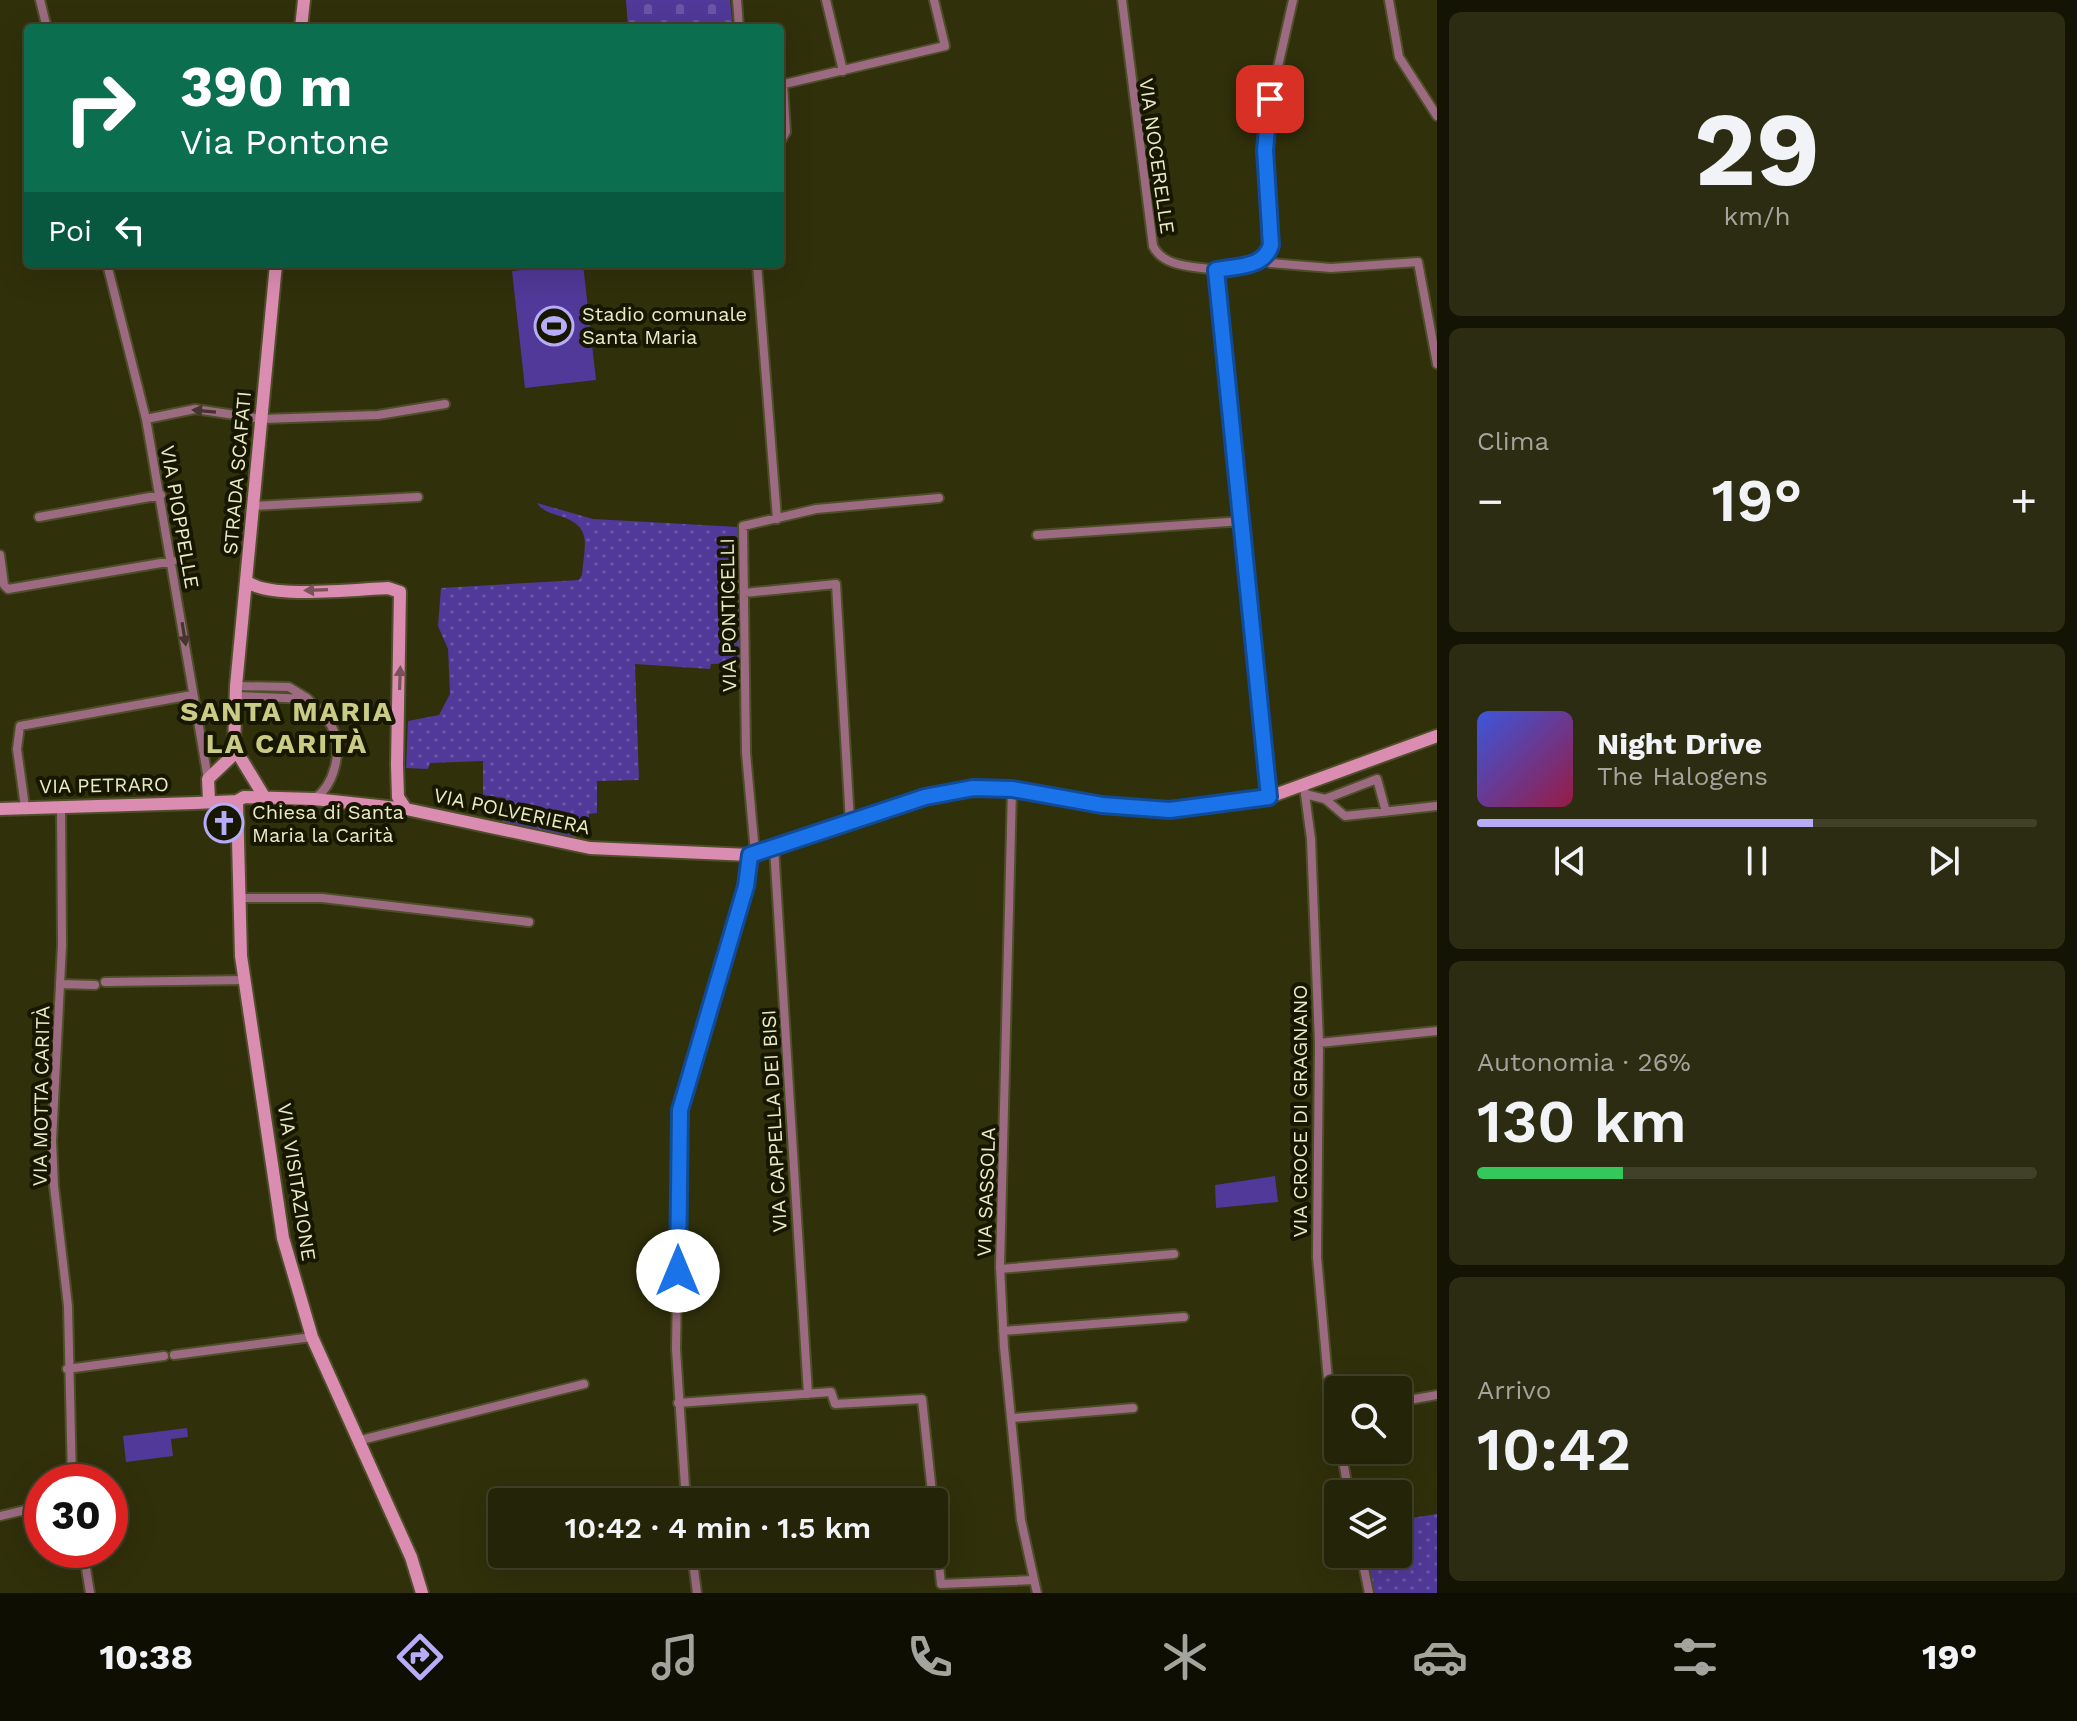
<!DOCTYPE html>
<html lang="it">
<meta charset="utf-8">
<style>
:root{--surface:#242408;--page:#2c2c12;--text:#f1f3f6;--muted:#a3a49c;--line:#414129;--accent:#b6acf8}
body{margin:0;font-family:"Work Sans",sans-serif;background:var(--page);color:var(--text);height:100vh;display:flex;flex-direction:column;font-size:30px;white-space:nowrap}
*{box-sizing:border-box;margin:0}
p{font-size:26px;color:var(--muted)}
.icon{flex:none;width:44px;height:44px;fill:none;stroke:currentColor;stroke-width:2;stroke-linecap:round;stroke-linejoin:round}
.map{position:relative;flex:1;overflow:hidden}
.sheet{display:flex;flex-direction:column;gap:12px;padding:12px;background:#141404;width:640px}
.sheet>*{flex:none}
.banner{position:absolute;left:24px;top:24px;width:760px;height:244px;border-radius:8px;box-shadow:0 8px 32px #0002,0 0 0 2px var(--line);background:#0b6e4f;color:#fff;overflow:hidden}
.buttons{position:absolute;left:1324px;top:1376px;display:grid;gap:16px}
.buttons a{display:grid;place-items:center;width:88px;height:88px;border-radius:8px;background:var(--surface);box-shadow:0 8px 32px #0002,0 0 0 2px var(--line);font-size:40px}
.speed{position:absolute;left:24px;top:1464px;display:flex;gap:16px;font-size:40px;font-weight:700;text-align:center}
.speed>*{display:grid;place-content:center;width:104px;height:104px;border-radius:50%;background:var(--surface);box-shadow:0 8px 32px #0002,0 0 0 2px var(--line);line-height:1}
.speed .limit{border:12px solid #d22;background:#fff;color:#111}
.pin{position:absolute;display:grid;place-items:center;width:68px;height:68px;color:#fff;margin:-34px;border-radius:16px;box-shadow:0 4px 12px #0006}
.me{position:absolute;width:88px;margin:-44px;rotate:0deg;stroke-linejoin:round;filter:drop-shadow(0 0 6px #0008)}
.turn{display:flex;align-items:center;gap:28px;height:168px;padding:0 24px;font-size:36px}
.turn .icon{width:104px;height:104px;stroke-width:2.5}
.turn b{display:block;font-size:56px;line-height:68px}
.then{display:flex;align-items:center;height:76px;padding:0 24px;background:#0003;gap:16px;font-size:30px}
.big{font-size:60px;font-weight:600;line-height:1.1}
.sheet .card{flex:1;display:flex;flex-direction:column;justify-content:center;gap:12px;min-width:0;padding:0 28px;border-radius:12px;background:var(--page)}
.sheet .dial{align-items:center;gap:0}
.dial b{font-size:104px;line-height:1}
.song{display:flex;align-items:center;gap:24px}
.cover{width:96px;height:96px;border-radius:12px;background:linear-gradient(135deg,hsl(230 70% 55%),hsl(340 70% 35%))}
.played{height:8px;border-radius:4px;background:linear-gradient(90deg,var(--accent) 60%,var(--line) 60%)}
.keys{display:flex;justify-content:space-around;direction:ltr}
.heat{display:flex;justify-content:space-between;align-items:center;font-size:44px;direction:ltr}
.charge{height:12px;border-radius:6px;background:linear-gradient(90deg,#34c759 26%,var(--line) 0)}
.trip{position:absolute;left:488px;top:1488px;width:460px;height:80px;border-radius:8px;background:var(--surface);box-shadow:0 8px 32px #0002,0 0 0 2px var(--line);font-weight:600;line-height:80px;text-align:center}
.dock{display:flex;height:128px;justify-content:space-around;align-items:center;background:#0e0e03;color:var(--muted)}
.dock .icon{width:56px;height:56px}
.dock .active{color:var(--accent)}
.dock b{font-size:36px;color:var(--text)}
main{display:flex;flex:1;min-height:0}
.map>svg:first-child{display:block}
.green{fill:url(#green-dots)}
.cemetery{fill:url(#cemetery-stones)}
.pitch{fill:#503998}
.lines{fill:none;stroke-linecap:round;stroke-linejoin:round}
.street-casing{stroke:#4e4e29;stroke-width:12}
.secondary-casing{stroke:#4e4e29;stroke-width:16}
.street{stroke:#9c6b82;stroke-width:8}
.secondary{stroke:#da8cb1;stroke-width:12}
.oneway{fill:#46342e}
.oneway2{fill:#785258}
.route-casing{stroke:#114b97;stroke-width:20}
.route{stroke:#1a73e8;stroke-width:14}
.labels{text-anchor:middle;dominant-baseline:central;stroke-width:8;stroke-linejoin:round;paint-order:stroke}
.street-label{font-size:20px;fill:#e9ebc8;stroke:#171700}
.poi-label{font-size:20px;fill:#e9ebc8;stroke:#171700;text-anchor:start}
.district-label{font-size:28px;font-weight:bold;letter-spacing:2px;fill:#cacc85;stroke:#171700}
</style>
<main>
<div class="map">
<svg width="1437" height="1593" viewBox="0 0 1437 1593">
<defs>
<pattern id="green-dots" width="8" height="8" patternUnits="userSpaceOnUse" patternTransform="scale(2)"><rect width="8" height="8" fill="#503998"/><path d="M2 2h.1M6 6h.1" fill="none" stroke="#6956a5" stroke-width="1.8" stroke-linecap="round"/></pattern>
<pattern id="cemetery-stones" width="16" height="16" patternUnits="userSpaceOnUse" patternTransform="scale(2)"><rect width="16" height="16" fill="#503998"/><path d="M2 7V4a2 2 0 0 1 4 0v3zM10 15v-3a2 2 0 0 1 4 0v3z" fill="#6956a5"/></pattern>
</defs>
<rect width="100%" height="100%" fill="#30300b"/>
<path class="green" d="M537,503L593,519L739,527L743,663L711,664L710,669L635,664L639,780L597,781V813L589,814V823H576V840L502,824L505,798L483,795V761L430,763L428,769L406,768L408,721L439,715L450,694L448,649L438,626L441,588L579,580L582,575C584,545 594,527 560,516C550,513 543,511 537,503Z
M1437,1514V1593H1373L1365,1554H1398V1520Z"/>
<path class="cemetery" d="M626,0H730L733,28H628Z"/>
<path class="pitch" d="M583,264L596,380L525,388L512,271Z
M1275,1176L1278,1202L1216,1208L1215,1185Z
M187,1428L188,1437L171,1439L173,1456L126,1462L123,1436Z"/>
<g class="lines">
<g class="street-casing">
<path id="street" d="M40,0L47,28
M737,0L739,28
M826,0L843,71
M1122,0L1153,246C1164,268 1194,266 1216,270L1269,797
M1389,0L1399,57L1437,116
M780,85L945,46L934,0
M780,142L786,132L783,84
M1265,257L1270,263L1331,268L1418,262L1437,364
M107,264L146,419L208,779
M757,264L777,519
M1216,270C1237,266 1264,268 1271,245L1266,120L1293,0
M146,419L195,409L262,419L378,415L445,404
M254,506L418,497
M39,517L161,495
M1037,535L1243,521
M0,555L4,585L8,589L173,561
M744,593L836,584L850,822
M236,686L289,687L307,698
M236,696L308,699C316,708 328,718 333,729C343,751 334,786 314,799
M1304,787L1311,839L1319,1043L1317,1257L1329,1391L1338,1435
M1012,789L1000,1266L1004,1347L1021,1520L1037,1593
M1305,794L1325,799L1345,816L1437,806
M1325,799L1377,779L1386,812
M61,806L62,945L52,1141L54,1186L68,1306L72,1482
M25,807L17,749L20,726L192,695
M774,847L808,1394
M755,853L746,753L743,526L816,509L939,498
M239,898H322L529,922
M105,982L245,980
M60,984L95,985
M1319,1043L1437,1031
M1000,1269L1174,1254
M1003,1331L1184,1317
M174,1355L312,1337
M67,1369L164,1356
M1398,1402L1437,1395
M678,1403L831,1392L835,1404L922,1399L933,1502
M1013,1418L1133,1408
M357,1441L584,1384
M1341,1450L1349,1494
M686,1502L676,1349L680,1110L746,886L750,855
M934,1515L941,1584L1034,1580
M0,1516L42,1506
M83,1550L90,1593
M692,1554L697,1593
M1361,1554L1369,1593"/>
</g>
<g class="secondary-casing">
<path id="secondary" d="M301,28L304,0
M247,581C267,600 359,589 388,588L400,592L397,765L398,797L406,809
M234,747L265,798
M209,800L208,779L231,757L234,747L236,686L276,264
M237,801L241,956L283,1238L312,1337L411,1557L422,1593
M0,809L196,803L237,801L244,797L314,799L406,809L590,848L750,855L925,797L973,788L1012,789L1102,805L1170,810L1269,797L1437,736"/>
</g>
<use href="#street" class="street"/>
<use href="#secondary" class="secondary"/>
</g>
<defs><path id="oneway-solid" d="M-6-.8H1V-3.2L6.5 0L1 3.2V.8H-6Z" transform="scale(2)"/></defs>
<g class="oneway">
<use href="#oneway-solid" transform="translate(204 411) rotate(-175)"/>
<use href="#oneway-solid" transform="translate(184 634) rotate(81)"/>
</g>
<g class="oneway2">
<use href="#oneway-solid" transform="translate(316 590) rotate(178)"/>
<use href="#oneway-solid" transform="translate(400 678) rotate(-88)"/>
</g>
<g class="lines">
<g class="route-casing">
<path id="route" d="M678,1271L680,1110L746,886L750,855L925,797L973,788L1012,789L1102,805L1170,810L1269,797L1216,270C1237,266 1264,268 1271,245L1265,150L1270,99"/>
</g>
<use href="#route" class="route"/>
</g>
<defs>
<g id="stadium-ring" transform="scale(2)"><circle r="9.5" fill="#171700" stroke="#b6acf8" stroke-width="1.5"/><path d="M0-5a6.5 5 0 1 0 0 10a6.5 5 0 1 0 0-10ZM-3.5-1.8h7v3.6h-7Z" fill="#b6acf8"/></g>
<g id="church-ring" transform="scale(2)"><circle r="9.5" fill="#171700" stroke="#b6acf8" stroke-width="1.5"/><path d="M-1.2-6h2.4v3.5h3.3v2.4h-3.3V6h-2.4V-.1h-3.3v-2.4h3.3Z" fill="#b6acf8"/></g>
</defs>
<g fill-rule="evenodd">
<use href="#stadium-ring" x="554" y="326"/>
<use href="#church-ring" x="224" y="823"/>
</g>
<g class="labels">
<g class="street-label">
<text transform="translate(1157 156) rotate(82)">VIA NOCERELLE</text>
<text transform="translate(237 473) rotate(-85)">STRADA SCAFATI</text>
<text transform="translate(180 517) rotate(80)">VIA PIOPPELLE</text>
<text transform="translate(728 615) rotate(-91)">VIA PONTICELLI</text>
<text transform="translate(104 785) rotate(-1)">VIA PETRARO</text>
<text transform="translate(512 811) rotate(12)">VIA POLVERIERA</text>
<text transform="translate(41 1096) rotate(-89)">VIA MOTTA CARITÀ</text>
<text transform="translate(1300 1111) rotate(-90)">VIA CROCE DI GRAGNANO</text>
<text transform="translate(774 1121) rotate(-93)">VIA CAPPELLA DEI BISI</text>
<text transform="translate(297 1182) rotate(81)">VIA VISITAZIONE</text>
<text transform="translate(986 1192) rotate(-88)">VIA SASSOLA</text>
</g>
<g class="poi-label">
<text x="582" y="314">Stadio comunale<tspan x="582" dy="23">Santa Maria</tspan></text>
<text x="252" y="812">Chiesa di Santa<tspan x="252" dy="23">Maria la Carità</tspan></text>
</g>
<g class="district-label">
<text x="287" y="711">SANTA MARIA<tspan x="287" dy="32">LA CARITÀ</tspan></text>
</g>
</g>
</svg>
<div class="buttons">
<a><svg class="icon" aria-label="search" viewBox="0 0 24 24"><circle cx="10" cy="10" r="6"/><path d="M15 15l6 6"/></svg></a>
<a><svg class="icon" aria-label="layers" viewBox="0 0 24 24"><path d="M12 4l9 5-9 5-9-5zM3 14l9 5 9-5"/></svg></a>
</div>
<div class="speed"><div class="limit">30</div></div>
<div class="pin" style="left:1270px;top:99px;background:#d93025"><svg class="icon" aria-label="arrive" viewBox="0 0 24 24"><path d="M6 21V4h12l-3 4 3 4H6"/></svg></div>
<svg class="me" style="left:678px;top:1271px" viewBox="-20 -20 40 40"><circle r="19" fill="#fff"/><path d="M0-13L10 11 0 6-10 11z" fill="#1a73e8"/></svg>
<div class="trip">10:42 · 4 min · 1.5 km</div>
<div class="banner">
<div class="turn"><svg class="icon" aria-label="right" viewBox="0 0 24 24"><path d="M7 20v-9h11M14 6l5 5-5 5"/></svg><div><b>390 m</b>Via Pontone</div></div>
<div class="then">Poi<svg class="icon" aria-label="left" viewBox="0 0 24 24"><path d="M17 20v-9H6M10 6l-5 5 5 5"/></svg></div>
</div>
</div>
<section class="sheet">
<div class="card dial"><b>29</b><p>km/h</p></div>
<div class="card"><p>Clima</p>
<div class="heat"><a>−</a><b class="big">19°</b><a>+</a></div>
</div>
<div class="card">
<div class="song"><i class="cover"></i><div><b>Night Drive</b><p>The Halogens</p></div></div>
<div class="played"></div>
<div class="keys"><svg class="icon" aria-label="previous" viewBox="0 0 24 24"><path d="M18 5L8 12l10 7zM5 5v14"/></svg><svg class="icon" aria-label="pause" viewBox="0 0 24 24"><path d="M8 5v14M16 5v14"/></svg><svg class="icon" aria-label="next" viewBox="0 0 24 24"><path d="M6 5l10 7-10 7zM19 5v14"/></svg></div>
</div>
<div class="card"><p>Autonomia · 26%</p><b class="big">130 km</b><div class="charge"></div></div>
<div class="card"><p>Arrivo</p><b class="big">10:42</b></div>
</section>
</main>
<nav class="dock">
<b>10:38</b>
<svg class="icon active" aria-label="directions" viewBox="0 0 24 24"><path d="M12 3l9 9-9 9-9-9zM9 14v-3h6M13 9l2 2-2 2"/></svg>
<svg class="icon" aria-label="music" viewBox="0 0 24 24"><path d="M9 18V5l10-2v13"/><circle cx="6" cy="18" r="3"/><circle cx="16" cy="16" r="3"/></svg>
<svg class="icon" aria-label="phone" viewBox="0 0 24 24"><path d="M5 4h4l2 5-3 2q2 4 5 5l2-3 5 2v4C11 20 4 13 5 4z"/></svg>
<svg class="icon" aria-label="climate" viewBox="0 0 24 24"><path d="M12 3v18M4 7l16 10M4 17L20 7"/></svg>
<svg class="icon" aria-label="car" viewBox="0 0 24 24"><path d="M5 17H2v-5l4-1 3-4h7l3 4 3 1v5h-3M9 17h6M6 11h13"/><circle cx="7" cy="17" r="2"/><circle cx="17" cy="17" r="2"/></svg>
<svg class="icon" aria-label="filters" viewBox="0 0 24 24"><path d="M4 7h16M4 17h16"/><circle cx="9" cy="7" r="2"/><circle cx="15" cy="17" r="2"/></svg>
<b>19°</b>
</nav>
